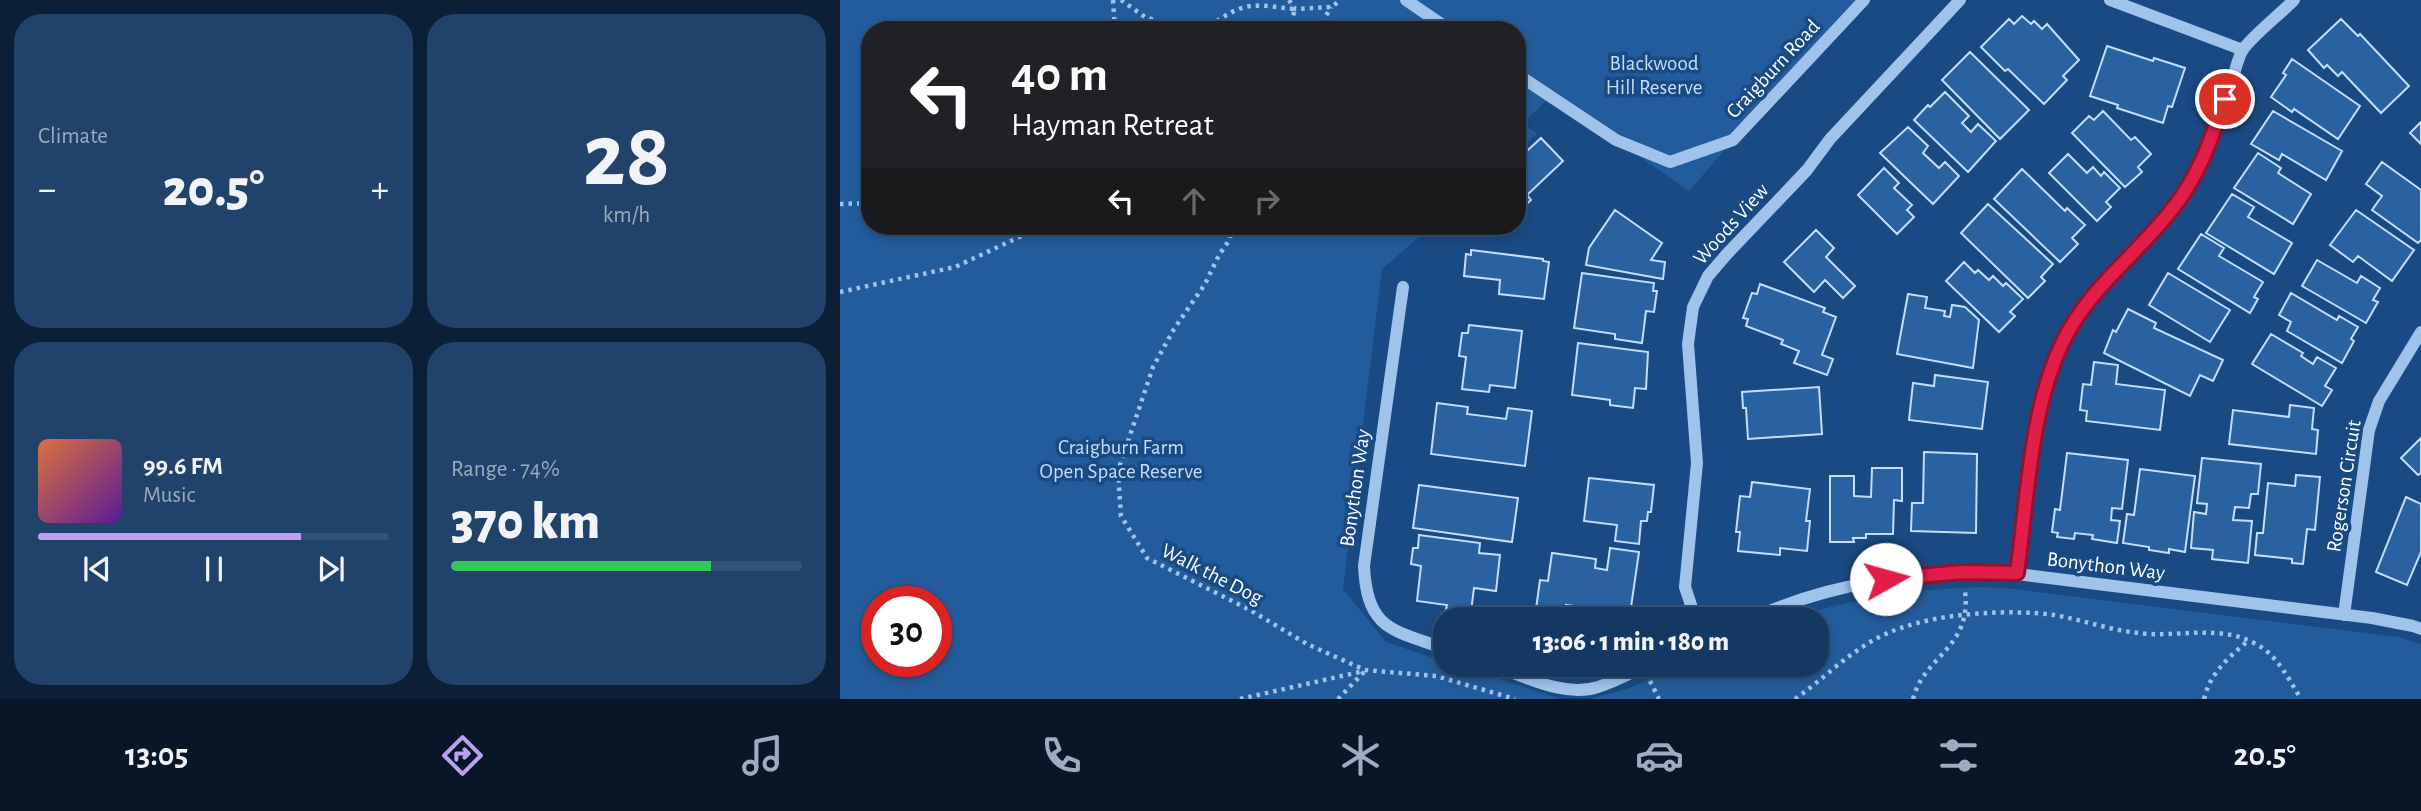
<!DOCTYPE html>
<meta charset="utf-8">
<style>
:root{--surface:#143862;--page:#21436b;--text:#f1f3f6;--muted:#9dacbe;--line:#335277;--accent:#bca0f2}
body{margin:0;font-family:"Alegreya Sans",sans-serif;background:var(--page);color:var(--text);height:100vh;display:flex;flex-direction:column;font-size:26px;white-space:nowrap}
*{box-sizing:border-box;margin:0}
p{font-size:23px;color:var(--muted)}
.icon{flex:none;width:38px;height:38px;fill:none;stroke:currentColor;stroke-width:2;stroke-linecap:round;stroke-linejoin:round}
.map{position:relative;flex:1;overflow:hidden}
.side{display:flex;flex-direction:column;gap:14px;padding:14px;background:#0b1f36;width:840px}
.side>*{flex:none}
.banner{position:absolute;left:21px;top:21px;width:665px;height:214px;border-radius:28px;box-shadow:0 4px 10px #0003,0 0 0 2px var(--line);background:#202124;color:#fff;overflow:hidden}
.speed{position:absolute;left:21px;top:586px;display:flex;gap:14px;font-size:35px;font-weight:700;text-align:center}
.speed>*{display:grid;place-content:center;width:91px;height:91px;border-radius:50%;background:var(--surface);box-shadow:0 4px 10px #0003,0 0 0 2px var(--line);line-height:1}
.speed .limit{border:10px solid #d22;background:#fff;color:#111}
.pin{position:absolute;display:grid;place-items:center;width:60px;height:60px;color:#fff;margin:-30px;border:4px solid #fff;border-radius:50%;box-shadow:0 2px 7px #0007}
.me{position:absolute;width:77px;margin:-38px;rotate:83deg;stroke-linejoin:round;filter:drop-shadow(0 0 5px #0008)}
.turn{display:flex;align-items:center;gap:24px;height:147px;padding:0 35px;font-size:32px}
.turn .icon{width:91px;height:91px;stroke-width:2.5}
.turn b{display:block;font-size:49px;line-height:60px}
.lanes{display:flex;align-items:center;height:66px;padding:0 35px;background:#0003;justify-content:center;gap:35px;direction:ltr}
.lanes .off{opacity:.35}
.big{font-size:52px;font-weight:800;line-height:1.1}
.side .tile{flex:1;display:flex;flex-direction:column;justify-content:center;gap:10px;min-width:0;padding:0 24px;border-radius:28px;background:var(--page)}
.side .dial{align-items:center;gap:0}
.dial b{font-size:91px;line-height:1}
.song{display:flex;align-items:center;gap:21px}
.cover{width:84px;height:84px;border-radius:10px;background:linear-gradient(135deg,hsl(20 70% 55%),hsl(270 70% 35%))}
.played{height:7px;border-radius:4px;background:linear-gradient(90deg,var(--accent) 75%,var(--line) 75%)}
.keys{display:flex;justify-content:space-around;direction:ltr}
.heat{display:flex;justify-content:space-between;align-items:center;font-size:38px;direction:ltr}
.charge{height:10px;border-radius:5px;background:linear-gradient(90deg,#34c759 74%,var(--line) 0)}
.side .tiles{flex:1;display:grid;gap:14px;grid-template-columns:repeat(2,1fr)}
.trip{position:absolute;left:593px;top:607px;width:396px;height:70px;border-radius:28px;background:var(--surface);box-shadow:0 4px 10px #0003,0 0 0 2px var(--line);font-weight:800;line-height:70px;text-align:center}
.tab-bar{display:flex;height:112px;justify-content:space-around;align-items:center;background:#081627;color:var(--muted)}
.tab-bar .icon{width:49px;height:49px}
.tab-bar .on{color:var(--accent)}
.tab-bar b{font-size:32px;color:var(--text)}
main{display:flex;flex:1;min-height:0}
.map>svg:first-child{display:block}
.green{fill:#235c9c;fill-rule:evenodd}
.building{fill:#2961a1;stroke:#c4ddf8;stroke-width:2}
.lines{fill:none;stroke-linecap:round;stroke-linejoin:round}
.path{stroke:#9fc3eb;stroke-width:4.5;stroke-dasharray:3.5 5;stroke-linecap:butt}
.minor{stroke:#9fc3eb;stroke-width:12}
.route-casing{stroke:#92132f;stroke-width:18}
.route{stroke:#e11d48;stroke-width:12}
.labels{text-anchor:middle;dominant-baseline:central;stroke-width:7;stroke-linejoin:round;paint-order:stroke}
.park-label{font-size:21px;fill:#c4ddf8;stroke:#1a4a83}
.street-label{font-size:21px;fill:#fff;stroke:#1a4a83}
</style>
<main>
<section class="side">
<div class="tiles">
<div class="tile"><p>Climate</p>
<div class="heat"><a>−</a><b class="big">20.5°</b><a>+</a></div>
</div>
<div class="tile dial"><b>28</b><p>km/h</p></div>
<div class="tile">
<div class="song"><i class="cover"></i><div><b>99.6 FM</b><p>Music</p></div></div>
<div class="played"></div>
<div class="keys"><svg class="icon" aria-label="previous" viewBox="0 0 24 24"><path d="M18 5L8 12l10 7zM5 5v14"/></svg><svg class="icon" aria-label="pause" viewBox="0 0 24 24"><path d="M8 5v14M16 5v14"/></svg><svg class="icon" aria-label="next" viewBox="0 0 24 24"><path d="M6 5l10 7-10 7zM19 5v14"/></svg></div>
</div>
<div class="tile"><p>Range · 74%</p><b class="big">370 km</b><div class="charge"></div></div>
</div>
</section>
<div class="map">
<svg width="1581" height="699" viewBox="0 0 1581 699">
<rect width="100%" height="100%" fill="#1a4a83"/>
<path class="green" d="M0,0H572L615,30H30V226H592L542,269L503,589L546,642L605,662L606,665H616L721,699H0ZM37,602H96V662H37Z
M575,0H1031L893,140L849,191L677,71V30H618Z
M677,73L710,97L683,123L697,134L677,152Z
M1140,587L1175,589L1559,637L1581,645V699H750L789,688L842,665H976V620L948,619C1011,599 1074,589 1140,587Z"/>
<path class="building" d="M1182,16L1191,24L1194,21L1202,29L1207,24L1239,60L1223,76L1227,80L1204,104L1168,69L1165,71L1141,47L1169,19L1174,24Z
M1501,19L1518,36L1520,34L1569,86L1541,113L1502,72L1498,76L1487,65L1484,68L1468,50Z
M1267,46L1313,61L1314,58L1345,68L1332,107L1328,106L1323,123L1277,108L1278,105L1250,96Z
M1130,52L1189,110L1160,139L1102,80Z
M1452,59L1520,106L1498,139L1454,109L1452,112L1431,97L1446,75L1443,73Z
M1105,92L1129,116L1122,123L1131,132L1138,124L1156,141L1128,172L1074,120L1088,105L1090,107Z
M1263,111L1291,140L1295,137L1311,154L1298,167L1302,172L1285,187L1232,133L1249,116L1254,120Z
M1433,111L1502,151L1486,180L1442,154L1439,160L1411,144Z
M1581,122V144L1570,133Z
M1068,127L1088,146L1083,153L1099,168L1105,162L1119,176L1093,204L1040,153Z
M701,138L723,161L687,195L691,200L677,213V160Z
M1418,153L1441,168L1438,173L1471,194L1453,224L1394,188Z
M1228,154L1247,173L1253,167L1261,176L1264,172L1280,188L1266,202L1271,207L1257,221L1209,173Z
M1542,162L1581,190V240L1578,243L1532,210L1542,196L1526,184Z
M1044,168L1059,183L1054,188L1072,205L1067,210L1074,217L1057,234L1018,195Z
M1182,169L1225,211L1227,208L1245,225L1232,238L1238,244L1220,262L1154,199Z
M1392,194L1414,207L1408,217L1452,243L1434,274L1366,233Z
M1148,204L1213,264L1201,277L1205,281L1188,298L1121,233Z
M775,210L822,243L811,260L825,262L823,279L746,265L749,248Z
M1516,210L1574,250L1552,281L1518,256L1513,262L1490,245Z
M976,230L994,248L986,257L1015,286L1003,298L985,280L974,292L944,262Z
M1361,234L1384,248L1379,256L1423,282L1414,297L1418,299L1410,313L1338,269Z
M631,250L703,259V261L709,262L704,299L659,294L660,280L624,276L626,254L631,255Z
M1477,260L1517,283L1521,276L1540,288L1533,300L1538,302L1526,323L1462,286Z
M1124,262L1135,273L1138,270L1149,280L1153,276L1163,286L1166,283L1183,299L1170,312L1175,316L1159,332L1106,281Z
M742,273L814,283L813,291H817L814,312L806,311L802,343L775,339V334L734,328Z
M1328,273L1390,310L1370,342L1309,305Z
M920,284L985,308L983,312L996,317L982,355L993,359L987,375L954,363L959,351L941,344L943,340L906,326L908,319L903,318L912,293L917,294Z
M1451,293L1497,320L1499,316L1518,327L1511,339L1514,341L1502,363L1447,331L1451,322L1439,315Z
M1068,294L1087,297L1085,308L1105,311L1104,316L1110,317L1112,305L1125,307L1139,320L1133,368L1057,354Z
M1288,309L1316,323L1314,328L1383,360L1373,381L1360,375L1350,396L1264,353L1273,330L1276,332Z
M629,325L682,331L675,388L650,385L649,392L622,389L626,357L619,356L622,333H628Z
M1431,334L1463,353L1461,356L1473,364L1477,357L1496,368L1485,386L1492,390L1482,406L1412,364Z
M738,343L808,352L806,389L795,388L793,408L770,405V400L732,395Z
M1254,362L1278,365L1276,384L1325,390L1320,430L1246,421L1247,411L1240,410L1243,384L1251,385Z
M1095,375L1148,382L1142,429L1069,420L1073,383L1094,386Z
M979,387L982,434L908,439L906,408H903L902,392Z
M597,403L628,407L627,414L666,419L668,408L692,411L685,466L591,454Z
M1450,405L1474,408L1472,429L1478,430L1476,454L1389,444L1393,410L1449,417Z
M1581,438V473L1578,475L1561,458Z
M1084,452L1137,454L1136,533L1071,531L1072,503H1083Z
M1227,453L1288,460L1282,509L1272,508L1271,520L1280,521L1277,543L1252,539L1253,535L1235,533L1234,539L1217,537L1218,533L1212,532L1215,509L1220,510Z
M1362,458L1421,464L1418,494H1411L1409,508L1395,507L1393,520L1412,521L1408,563L1372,559L1373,550L1351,548L1354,512L1366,514L1367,504L1357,503Z
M1032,468H1062V501L1054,500L1053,534H1026V538H1013L1014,542H990V476H1014V496L1031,497Z
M1300,469L1355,476L1345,552L1329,549V553L1309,550V547L1283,543L1287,514L1294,515Z
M1456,475L1480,477L1475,530L1467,529L1463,564L1452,563V559L1415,555L1417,533H1423L1428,483L1455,486Z
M749,478L814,485L811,512H808L807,521H801L799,544L775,541L777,525L744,521Z
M912,482L970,489L966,521H970L967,551L940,548V555L898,551L900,532H896L900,496L910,497Z
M579,485L678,498L672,542L573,528Z
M1566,497L1581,504V552L1567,585L1536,572Z
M579,535L640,543L639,553L660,555L656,591L634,588L631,612L606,609L607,605L577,601L581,566L571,564L573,548H578Z
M770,548L799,552L790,614L726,605L725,613L696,609L700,580L708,581L712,553L756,559L755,568L767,570Z"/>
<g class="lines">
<path class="path" d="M273,0L275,30
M281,0L305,17L332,26L322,30
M449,0L455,9L492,7L500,0
M332,26L348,30
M353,30C376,26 380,16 399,9C416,2 437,8 455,9L449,30
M478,30L491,7
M0,204L30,203
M391,226L390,239L379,255L365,284L334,329L313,367L278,471L281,516L307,558L410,610L467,644L525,670L596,676L675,699
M0,292L115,267L203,226
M810,681L819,699
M400,699L524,671
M498,699L525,671
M955,699C992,673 1016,643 1061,628C1102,613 1171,609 1214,615C1243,620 1270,630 1298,633C1336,638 1379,624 1414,643C1437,654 1448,678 1461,699
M1073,699C1084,655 1132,649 1125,591
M1364,699C1370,673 1389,657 1409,640"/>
<path class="minor" d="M566,0L610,30
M1270,0L1403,50
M677,74L776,140L830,162L893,140L1024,0
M563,287L524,566C527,630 552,630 606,649
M1177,574C1190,483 1190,382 1246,305C1280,258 1329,223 1358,172C1374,143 1382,109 1393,78C1396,68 1398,56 1404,48C1418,31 1438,16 1454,0
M1504,615L1529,430L1539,401L1581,332
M856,620L845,587L857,463L848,344L853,307L868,276L886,255L967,170L990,139L1120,0
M908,620C992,582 1086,568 1177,574L1532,618L1573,626L1581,629
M652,665C684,676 724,698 758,687C775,682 792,672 808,665"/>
</g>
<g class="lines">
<g class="route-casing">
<path id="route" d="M1046,579L1122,572L1177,573C1188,496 1190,399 1229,330C1255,285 1297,253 1329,213C1358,179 1371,140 1385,99"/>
</g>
<use href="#route" class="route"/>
</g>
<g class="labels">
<g class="park-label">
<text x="814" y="63">Blackwood<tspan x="814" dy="24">Hill Reserve</tspan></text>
<text x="281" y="447">Craigburn Farm<tspan x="281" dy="24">Open Space Reserve</tspan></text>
</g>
<g class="street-label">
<text transform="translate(933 69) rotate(-47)">Craigburn Road</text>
<text transform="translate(891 224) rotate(-48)">Woods View</text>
<text transform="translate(1504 486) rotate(-81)">Rogerson Circuit</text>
<text transform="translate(515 488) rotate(-82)">Bonython Way</text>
<text transform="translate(1266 566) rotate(7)">Bonython Way</text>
<text transform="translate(372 574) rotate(27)">Walk the Dog</text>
</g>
</g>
</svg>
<div class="speed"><div class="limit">30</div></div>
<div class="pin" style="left:1385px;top:99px;background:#d93025"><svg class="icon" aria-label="arrive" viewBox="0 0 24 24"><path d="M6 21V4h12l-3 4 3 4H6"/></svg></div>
<svg class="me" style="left:1046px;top:579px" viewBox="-20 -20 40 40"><circle r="19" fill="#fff"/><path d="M0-13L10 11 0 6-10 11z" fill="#e11d48"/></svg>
<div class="trip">13:06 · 1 min · 180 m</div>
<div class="banner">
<div class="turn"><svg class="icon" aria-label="left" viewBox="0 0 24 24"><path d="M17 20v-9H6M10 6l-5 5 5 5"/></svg><div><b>40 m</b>Hayman Retreat</div></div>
<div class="lanes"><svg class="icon" aria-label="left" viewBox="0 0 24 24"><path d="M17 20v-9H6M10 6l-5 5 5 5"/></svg><svg class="icon off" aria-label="ahead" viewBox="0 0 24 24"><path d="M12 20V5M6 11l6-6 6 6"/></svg><svg class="icon off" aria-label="right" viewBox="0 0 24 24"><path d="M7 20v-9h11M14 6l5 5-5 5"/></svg></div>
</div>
</div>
</main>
<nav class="tab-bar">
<b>13:05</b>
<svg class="icon on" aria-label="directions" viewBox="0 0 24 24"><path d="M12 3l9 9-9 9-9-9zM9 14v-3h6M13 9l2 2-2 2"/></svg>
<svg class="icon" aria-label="music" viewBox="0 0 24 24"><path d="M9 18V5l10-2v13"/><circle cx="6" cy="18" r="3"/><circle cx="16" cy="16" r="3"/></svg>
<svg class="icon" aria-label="phone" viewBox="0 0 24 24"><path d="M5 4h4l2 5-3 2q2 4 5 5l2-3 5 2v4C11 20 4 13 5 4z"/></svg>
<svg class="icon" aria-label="climate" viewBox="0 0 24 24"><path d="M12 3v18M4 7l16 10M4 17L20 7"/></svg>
<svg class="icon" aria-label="car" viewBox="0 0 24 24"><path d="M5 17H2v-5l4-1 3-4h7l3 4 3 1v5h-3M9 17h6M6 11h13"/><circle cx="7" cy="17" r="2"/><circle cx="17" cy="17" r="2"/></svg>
<svg class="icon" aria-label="filters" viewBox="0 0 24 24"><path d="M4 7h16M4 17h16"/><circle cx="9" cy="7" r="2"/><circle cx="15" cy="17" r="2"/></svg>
<b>20.5°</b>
</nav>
